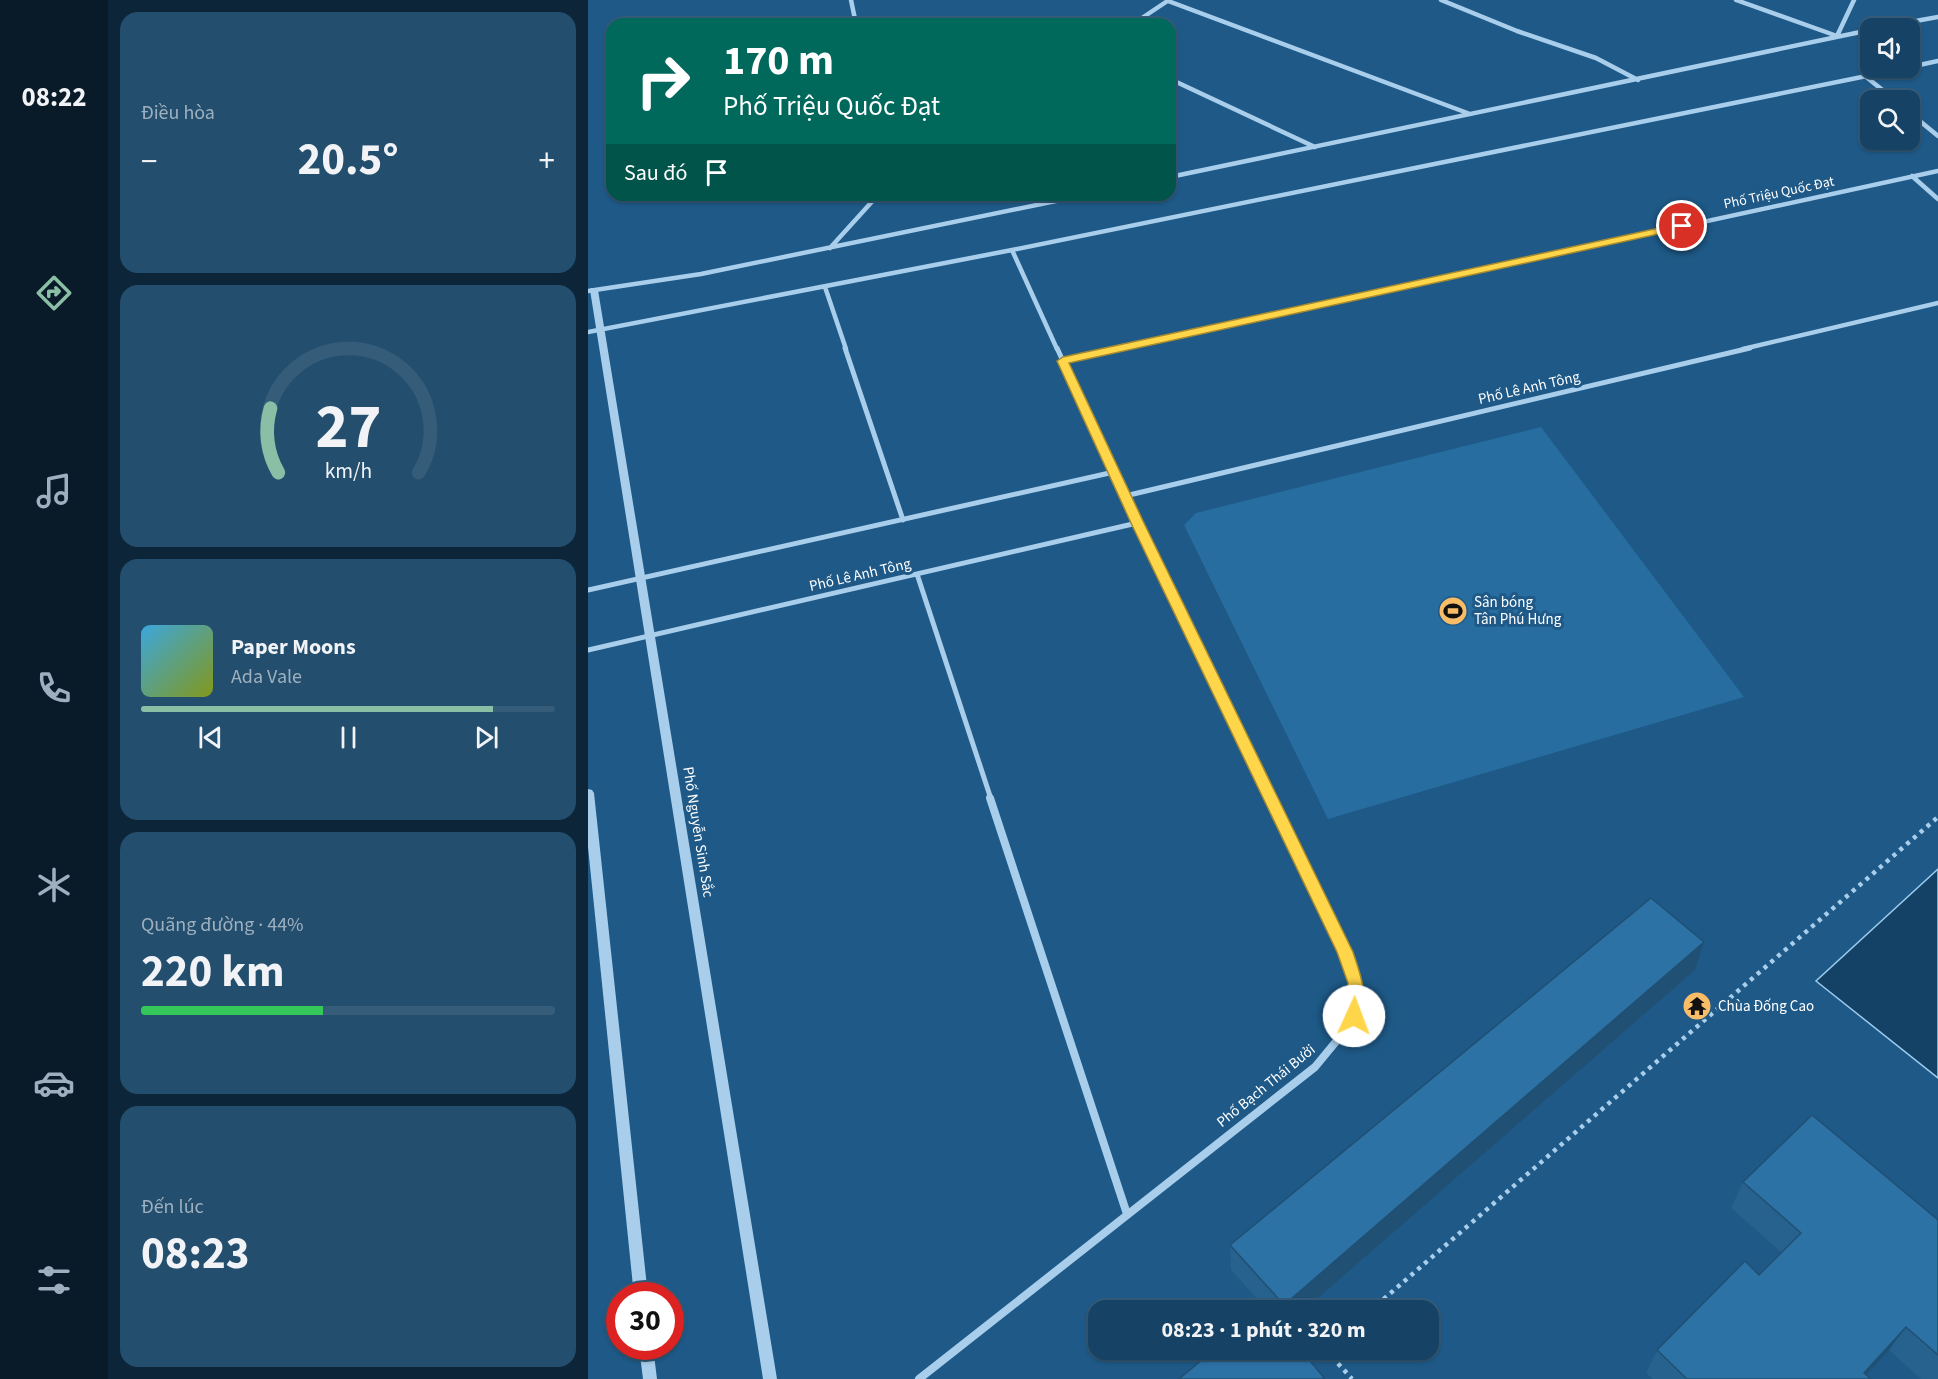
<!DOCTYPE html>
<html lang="vi">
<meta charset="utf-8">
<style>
:root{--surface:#164365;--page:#234e6e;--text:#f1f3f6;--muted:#9eb0bf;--line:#355c79;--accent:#8abfa5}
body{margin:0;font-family:"Source Sans 3",sans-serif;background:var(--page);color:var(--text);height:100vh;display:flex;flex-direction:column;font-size:22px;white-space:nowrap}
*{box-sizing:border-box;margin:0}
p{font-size:20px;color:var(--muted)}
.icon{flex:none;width:33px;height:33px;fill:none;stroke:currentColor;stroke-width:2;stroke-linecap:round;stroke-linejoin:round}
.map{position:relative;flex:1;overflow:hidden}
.drawer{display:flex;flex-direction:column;gap:12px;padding:12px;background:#0c2538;width:480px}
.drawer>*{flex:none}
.top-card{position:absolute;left:18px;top:18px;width:570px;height:183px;border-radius:18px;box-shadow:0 2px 4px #0004,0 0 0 2px var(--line);background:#00695c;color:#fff;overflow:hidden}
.tools{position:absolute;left:1272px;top:18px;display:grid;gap:12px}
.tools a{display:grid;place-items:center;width:60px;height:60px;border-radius:12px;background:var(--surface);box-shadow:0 2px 4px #0004,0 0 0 2px var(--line);font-size:30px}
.speed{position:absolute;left:18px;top:1282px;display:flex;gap:12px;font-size:30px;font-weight:700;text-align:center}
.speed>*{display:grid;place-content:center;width:78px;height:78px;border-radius:50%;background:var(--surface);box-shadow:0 2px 4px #0004,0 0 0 2px var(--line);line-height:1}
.speed .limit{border:9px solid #d22;background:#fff;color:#111}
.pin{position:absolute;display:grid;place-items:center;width:51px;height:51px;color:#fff;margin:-26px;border:3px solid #fff;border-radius:50%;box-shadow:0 2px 6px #0007}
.me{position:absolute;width:66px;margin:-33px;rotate:2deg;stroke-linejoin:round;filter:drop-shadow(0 0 4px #0008)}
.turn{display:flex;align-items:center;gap:21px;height:126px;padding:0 18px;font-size:27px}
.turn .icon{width:78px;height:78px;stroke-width:2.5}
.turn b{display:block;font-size:42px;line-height:51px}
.then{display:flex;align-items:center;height:57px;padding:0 18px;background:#0003;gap:12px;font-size:22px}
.big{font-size:45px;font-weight:700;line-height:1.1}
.drawer .tile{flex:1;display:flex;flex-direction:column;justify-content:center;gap:9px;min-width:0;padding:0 21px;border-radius:18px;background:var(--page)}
.drawer .dial{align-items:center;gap:0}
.dial svg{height:156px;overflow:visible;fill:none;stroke:var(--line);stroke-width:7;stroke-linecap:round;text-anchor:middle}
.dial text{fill:var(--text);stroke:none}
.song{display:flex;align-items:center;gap:18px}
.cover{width:72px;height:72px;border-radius:9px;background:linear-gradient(135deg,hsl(200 70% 55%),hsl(70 70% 35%))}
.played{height:6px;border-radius:3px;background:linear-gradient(90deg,var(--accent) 85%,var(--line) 85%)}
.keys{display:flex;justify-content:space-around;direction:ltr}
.heat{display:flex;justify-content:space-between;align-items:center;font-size:33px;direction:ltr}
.charge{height:9px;border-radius:4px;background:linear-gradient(90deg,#34c759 44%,var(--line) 0)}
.trip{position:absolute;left:500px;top:1300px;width:351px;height:60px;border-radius:18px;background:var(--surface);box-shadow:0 2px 4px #0004,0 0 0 2px var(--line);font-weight:700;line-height:60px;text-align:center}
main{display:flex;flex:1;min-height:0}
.dock{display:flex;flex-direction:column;width:108px;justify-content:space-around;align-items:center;background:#091b28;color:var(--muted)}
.dock .icon{width:42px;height:42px}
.dock .on{color:var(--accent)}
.dock b{font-size:27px;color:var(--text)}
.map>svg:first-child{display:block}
.green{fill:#276da0}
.water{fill:#144266;stroke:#9bcbed;stroke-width:1.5}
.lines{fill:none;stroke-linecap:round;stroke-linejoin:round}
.path{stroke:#a8ceeb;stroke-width:4.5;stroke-dasharray:4 5;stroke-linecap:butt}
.minor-far2{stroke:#a8ceeb;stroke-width:4.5}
.minor-far1{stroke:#a8ceeb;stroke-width:5}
.minor{stroke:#a8ceeb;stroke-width:8}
.tertiary{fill:#a8ceeb;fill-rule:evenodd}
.wall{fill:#27628e}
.shaded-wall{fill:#205074}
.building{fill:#2d72a5;stroke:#205074;stroke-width:1.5}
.route{fill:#ffd54a;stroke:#a68a30;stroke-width:1.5}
.labels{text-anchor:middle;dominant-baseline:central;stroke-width:6;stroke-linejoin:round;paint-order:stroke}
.far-street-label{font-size:14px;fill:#fff;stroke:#1e5987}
.street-label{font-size:15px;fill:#fff;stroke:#1e5987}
.poi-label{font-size:15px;fill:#fff;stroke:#1e5987;text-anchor:start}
</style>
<main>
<nav class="dock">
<b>08:22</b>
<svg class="icon on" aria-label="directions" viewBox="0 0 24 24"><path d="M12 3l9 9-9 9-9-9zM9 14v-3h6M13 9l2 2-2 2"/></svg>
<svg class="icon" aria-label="music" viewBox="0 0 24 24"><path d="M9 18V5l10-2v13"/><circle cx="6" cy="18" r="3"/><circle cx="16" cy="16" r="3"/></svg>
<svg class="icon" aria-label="phone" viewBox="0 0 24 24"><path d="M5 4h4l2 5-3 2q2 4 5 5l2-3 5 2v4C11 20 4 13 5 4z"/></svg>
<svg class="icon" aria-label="climate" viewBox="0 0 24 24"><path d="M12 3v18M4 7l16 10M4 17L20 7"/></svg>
<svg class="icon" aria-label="car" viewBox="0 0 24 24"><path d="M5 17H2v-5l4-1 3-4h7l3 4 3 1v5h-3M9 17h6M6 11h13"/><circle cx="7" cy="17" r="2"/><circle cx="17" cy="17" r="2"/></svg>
<svg class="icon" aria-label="filters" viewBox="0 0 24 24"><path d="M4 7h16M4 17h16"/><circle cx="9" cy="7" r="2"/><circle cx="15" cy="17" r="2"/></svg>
</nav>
<section class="drawer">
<div class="tile"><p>Điều hòa</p>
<div class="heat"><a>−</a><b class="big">20.5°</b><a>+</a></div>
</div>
<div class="tile dial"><svg viewBox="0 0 100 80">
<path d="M14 69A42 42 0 1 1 86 69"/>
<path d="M14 69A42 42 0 0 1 10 36" stroke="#8abfa5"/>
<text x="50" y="56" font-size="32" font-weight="700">27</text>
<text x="50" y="72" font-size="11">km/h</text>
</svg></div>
<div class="tile">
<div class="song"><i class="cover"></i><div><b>Paper Moons</b><p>Ada Vale</p></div></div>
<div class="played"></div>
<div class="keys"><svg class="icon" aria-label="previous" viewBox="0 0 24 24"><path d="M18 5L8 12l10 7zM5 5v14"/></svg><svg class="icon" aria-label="pause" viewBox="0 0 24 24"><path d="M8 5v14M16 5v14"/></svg><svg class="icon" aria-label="next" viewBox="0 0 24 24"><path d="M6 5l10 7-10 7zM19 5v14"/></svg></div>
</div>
<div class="tile"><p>Quãng đường · 44%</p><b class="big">220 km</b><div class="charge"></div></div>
<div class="tile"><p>Đến lúc</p><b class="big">08:23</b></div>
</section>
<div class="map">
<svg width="1350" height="1379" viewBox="0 0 1350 1379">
<rect width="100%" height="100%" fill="#1e5987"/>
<path class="green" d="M953,427L1156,697L740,819L596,525L608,513Z"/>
<path class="water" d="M1350,869V1078L1228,981Z"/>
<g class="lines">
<path class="path" d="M782,1311L1350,817
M738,1350L764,1379"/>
<path class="minor-far2" d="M263,0L268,24
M853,0L929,31L1008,58L1050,80
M1148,0L1249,36L1266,0
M580,1L882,114
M545,24L581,0
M1289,28L1350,17
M1322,67L1350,61
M1277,76L1307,100
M582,79L727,147
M1322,113L1350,136
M1324,176L1350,199
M582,177L1282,30
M242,248L290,195
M424,250L469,349
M237,287L258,349
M0,291L113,274L497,195
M0,332L424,250L1318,68
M529,349L1350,171
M1155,349L1350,303"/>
<path class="minor-far1" d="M257,348L315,520
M469,348L549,523L683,799
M475,361L536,348
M537,496L1162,348
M329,574L403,799
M0,590L526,472
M0,650L549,523"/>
<path class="minor" d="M402,798L539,1214
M331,1379L727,1067L760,1027L767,1003V989L757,952L682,798"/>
<path class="tertiary" d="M3,288H6L10,290L189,1379H175L2,290Z
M0,789L4,790L6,793L60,1296H46L0,847Z
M51,1347H65L69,1379H55Z"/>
</g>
<path class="wall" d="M1107,970L715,1311H680L643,1270L642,1245Z
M1155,1182L1350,1220V1379H1333L1301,1350L1279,1375L1283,1379H1065L1058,1373L1069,1350L1171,1275L1193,1252L1143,1208Z"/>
<path class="shaded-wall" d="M1116,942L1107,970L715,1311H696V1305Z
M1318,1327L1301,1350L1275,1379L1276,1373Z"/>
<path class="building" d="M1063,898L1116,942L696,1305L642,1245Z
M1224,1115L1350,1220V1355L1318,1327L1276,1373L1283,1379H1099L1069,1350L1157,1261L1171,1275L1213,1233L1155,1182Z
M626,1350H713L737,1379H591Z"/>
<path class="route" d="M1094,223L1098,224V228L481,363L556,523L765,952C772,973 782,999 772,1021L766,1023L761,1021L758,1016L760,983L749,952L543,523L469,361L475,357Z"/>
<defs>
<g id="stadium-disc" transform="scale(1.5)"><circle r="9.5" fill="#fabd67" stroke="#1e5987"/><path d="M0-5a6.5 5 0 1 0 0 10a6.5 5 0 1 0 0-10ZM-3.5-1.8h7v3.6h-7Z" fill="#111"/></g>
<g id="temple-disc" transform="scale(1.5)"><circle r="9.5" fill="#fabd67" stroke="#1e5987"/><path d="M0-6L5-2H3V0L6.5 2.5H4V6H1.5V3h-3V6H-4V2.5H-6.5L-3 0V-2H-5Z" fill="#111"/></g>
</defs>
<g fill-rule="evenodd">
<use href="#stadium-disc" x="865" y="611"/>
<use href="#temple-disc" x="1109" y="1006"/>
</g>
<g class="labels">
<g class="far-street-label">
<text transform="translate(1191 193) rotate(-12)">Phố Triệu Quốc Đạt</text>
</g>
<g class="street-label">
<text transform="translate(941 388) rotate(-13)">Phố Lê Anh Tông</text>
<text transform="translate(272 575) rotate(-13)">Phố Lê Anh Tông</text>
<text transform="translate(110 832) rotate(81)">Phố Nguyễn Sinh Sắc</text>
<text transform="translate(678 1086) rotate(-39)">Phố Bạch Thái Bưởi</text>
</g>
<g class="poi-label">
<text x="886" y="602">Sân bóng<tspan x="886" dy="17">Tân Phú Hưng</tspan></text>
<text x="1130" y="1006">Chùa Đống Cao</text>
</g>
</g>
</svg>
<div class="tools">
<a><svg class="icon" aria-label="sound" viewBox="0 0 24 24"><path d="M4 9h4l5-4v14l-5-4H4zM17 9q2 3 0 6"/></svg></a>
<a><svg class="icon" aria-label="search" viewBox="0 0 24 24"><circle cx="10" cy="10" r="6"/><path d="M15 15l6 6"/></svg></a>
</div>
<div class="speed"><div class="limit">30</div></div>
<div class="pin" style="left:1094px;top:226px;background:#d93025"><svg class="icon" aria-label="arrive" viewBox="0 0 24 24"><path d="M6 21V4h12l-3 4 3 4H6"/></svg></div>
<svg class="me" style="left:766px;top:1016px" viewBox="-20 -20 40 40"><circle r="19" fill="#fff"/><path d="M0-13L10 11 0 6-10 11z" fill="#ffd54a"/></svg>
<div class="trip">08:23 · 1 phút · 320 m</div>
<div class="top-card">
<div class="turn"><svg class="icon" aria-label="right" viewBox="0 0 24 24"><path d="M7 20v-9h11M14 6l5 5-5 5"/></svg><div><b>170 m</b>Phố Triệu Quốc Đạt</div></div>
<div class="then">Sau đó<svg class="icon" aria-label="arrive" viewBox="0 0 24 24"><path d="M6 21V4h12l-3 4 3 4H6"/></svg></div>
</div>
</div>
</main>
